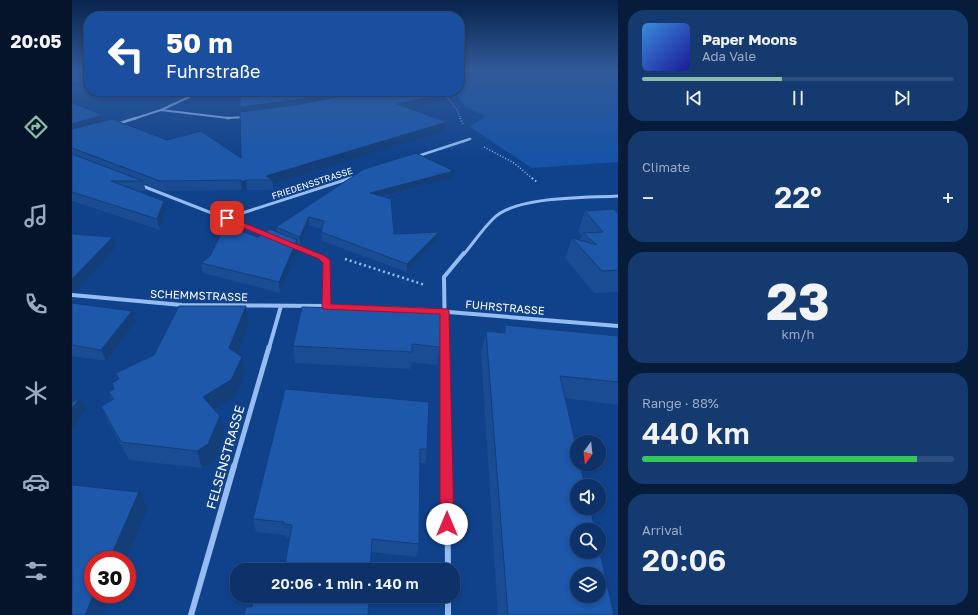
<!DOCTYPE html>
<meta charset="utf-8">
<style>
:root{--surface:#0c3269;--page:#153a6f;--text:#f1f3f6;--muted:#9aaac0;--line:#2c4d7d;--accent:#8abfa5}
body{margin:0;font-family:"Golos Text",sans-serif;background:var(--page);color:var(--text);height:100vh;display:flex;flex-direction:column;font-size:15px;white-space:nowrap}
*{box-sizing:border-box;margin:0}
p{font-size:13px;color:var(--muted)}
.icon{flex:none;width:22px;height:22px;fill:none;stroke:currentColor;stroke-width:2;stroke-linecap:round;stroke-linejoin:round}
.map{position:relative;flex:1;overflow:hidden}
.drawer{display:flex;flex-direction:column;gap:10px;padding:10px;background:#071c3a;width:360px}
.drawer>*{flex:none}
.banner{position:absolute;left:12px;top:12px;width:380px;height:84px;border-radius:16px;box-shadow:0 2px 6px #0003,0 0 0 1px var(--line);background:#1a4fa0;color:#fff;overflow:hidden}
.needle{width:26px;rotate:195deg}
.controls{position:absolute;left:498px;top:435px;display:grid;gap:8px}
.controls a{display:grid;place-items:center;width:36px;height:36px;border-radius:50%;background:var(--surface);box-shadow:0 2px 6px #0003,0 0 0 1px var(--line);font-size:20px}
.speed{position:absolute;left:12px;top:551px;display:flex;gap:8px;font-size:20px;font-weight:700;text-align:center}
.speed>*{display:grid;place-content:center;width:52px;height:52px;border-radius:50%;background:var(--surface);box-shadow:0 2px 6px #0003,0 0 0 1px var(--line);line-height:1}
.speed .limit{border:6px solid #d22;background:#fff;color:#111}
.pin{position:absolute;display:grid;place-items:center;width:34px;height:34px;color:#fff;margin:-17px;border-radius:8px;box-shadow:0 2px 6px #0006}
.me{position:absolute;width:44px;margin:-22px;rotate:0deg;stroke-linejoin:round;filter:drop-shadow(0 0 3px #0008)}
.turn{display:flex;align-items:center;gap:14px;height:84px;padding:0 16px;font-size:18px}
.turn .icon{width:52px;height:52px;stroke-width:2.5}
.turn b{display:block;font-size:28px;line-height:34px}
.big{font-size:30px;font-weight:600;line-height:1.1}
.drawer .card{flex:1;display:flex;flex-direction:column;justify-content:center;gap:6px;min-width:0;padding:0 14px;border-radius:16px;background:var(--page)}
.drawer .dial{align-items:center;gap:0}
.dial b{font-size:52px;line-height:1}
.song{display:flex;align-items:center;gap:12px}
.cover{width:48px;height:48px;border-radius:6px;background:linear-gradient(135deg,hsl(210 70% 55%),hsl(240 70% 35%))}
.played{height:4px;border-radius:2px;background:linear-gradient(90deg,var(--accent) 45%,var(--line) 45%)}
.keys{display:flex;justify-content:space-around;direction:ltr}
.heat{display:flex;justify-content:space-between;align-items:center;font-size:22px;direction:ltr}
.charge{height:6px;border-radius:3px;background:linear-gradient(90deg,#34c759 88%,var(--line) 0)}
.trip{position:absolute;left:158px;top:563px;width:230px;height:40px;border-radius:16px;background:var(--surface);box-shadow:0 2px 6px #0003,0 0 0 1px var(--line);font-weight:600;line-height:40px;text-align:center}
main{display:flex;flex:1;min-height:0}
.menu{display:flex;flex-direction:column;width:72px;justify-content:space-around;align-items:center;background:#05142a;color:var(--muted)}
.menu .icon{width:28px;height:28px}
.menu .current{color:var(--accent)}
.menu b{font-size:18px;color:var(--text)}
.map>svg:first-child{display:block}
.green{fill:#1753a6}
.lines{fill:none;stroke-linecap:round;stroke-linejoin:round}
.path-far3{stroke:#96bdf2;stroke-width:1;stroke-dasharray:1 1.5;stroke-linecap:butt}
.path-far2{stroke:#96bdf2;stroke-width:1.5;stroke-dasharray:1 2;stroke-linecap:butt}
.path-far1{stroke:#96bdf2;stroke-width:2;stroke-dasharray:1.5 2.5;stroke-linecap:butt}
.path{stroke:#96bdf2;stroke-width:2.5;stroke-dasharray:2 3;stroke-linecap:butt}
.street-far5{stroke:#96bdf2;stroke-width:2}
.street-far4{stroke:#96bdf2;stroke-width:2.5}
.street-far3{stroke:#96bdf2;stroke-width:3}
.street-far2{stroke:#96bdf2;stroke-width:4}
.street-far1{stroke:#96bdf2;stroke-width:5}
.street{stroke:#96bdf2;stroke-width:6}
.wall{fill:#194c93}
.shaded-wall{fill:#143e78}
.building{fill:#1d58ab;stroke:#143e78;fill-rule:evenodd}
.route{fill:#e11d48;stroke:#92132f}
.labels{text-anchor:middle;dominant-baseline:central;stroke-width:4;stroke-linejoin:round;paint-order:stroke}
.far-street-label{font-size:9px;fill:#fff;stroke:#10428c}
.street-label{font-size:11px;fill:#fff;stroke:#10428c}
.near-street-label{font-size:13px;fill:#fff;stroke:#10428c}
</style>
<main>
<nav class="menu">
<b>20:05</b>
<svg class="icon current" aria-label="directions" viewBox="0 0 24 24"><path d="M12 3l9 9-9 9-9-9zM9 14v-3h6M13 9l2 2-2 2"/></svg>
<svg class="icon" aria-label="music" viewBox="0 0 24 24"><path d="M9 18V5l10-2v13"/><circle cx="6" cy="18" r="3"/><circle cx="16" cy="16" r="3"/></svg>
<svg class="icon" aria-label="phone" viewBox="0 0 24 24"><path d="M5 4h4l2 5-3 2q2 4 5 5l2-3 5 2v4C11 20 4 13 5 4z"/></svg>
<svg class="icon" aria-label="climate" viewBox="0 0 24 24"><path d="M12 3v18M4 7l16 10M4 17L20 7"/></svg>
<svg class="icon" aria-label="car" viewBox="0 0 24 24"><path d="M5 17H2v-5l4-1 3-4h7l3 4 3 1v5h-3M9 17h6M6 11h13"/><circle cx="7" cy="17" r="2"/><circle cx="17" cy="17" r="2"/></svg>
<svg class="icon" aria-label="filters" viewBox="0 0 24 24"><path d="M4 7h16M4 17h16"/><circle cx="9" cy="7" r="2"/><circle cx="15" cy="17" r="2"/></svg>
</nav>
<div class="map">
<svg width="546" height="615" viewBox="0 0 546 615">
<rect width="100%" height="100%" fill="#10428c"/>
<path class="green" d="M387,71H546V162L460,168L398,127L413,116L394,107L381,91H387Z"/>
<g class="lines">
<path class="path-far3" d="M368,91L371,92L385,110L389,119"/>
<path class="path-far2" d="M388,118L391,124
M412,147L442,163L461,179"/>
<path class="path-far1" d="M460,178L466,183"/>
<path class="path" d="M273,259L353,285"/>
<path class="street-far5" d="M89,110L156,118L173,117
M61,119L89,110L130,91"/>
<path class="street-far4" d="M155,118H157
M45,124L64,118
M346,156L398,139
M276,179L282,177"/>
<path class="street-far3" d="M68,185L196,235
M155,218L279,178
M222,246L242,254
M392,254C402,242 412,227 423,217C446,196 515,198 546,196"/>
<path class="street-far2" d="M240,253L250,257L255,262V306
M0,295L110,305L255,306L355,310
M364,311L546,326
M197,348L209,306
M373,348L372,277L392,253"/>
<path class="street-far1" d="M373,347L375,467
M162,467L197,347"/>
<path class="street" d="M375,466L376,570
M376,596V615
M119,615L162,466"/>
</g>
<path class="wall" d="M0,71H17V91H72L0,92V78L2,77H0Z
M359,97L358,105L339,110L375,122L373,131L201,184V190H175L170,192V190L91,191L72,184L74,191H65L92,201L94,212L88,230L0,201V103L33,120L95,140L169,158V112Z
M382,171L381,178L312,197L322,234L366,240L335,272L250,241L249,232L250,229L237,225L228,245L226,244V250L208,293L131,273L129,263L186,237L205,232L204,227Z
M513,211L546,214V292L522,293L493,258L500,238L508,240L510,236L506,231Z
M0,303L64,322L34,361L0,356Z
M174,306L177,324L165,353L170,357L173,374L163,398L143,410L153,434L142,462L130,468L57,460L37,424L29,406L40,400L37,392L42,389L47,379L44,373L82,355Z
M230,307L368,347L365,365L339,362L338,369L223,363L221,346Z
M433,325L546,336V405L493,398L542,615H426L409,352L414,331L431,332Z
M213,389L355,449L353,463H348L347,544L344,557L299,552L214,537L213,535L184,532L181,519Z"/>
<path class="shaded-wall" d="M270,91H307L169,115L168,107Z
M359,97L358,105L325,113V104Z
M31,115L34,124L0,133V124Z
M375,122L373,131L201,184L200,180L194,176Z
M382,171L381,178L298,200V193Z
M174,180L175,190L170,192L169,182Z
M92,201L94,212L88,230L85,219Z
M237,217V225L228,245V237Z
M367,232L366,240L335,272V264Z
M41,237L44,247L4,292H0V279Z
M225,240L226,250L208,293L207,282Z
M174,306L177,324L161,365L157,348Z
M60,311L64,322L34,361L29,350Z
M170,357L173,374L163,398L136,414L131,397Z
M8,398L14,409L0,429V408Z
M148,416L153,434L142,462L130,468L125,451Z
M67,492L76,508L54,560H37Z
M22,594H40L31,615H13Z"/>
<path class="building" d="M17,71V84H0V78Z
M168,91H270L229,99L168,107Z
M294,91H344L359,97L325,104L375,122L194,176L200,180H174L169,182V180L88,181L0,148V129L40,119L95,140L129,131L169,158L168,112L230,104Z
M0,103L31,115L0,124Z
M344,153L382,171L298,193L319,199L322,234L367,232L335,264L249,232L252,221L237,217L228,237L204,227L292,169Z
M0,154L71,181H39L92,201L85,219L0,192Z
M542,209L546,214V270L530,271L500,238L525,245L511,233L531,232L513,211Z
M153,226L186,237L198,229L225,240L207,282L129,263L138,256Z
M0,234L41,237L0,279Z
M0,303L60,311L29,350L0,345Z
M107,306H174L157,348L170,357L159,380L131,397L148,416L136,444L125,451L49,442L29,406L42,399L37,392L42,389L40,383L47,379L44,373L82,355Z
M230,307L369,311L368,347L340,344V352L221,346Z
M433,325L546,336V382L488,376L505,450V464H508L513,486H505V508H518L523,530H505V552H527V548L542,615H436L414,331L433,333ZM505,574H527V596H505Z
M213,389L357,402L355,449H348L347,544L300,539L298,570H212L220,525L211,524L212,522L181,519Z
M8,398L0,408V402Z
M0,485L67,492L37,560H21V594H22L13,615H0Z
M182,596H297L296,615H172L174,607H180Z"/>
<linearGradient id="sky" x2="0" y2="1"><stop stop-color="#09244d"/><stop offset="0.45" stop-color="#315a99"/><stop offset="1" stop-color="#315a99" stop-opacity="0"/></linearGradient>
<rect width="546" height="157" fill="url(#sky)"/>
<path class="route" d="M155,216L253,256L258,260L259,304L376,309L377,311L382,524L380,529L375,531L370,529L368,524V314L251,309L250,306L251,263L247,259L152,220L151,218Z"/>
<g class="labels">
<g class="far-street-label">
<text transform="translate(240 183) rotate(-18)">FRIEDENSSTRASSE</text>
</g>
<g class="street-label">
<text transform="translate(127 295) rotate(2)">SCHEMMSTRASSE</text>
<text transform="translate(433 307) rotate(5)">FUHRSTRASSE</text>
</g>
<g class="near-street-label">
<text transform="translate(153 457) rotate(-74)">FELSENSTRASSE</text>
</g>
</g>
</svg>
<div class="controls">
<a><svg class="needle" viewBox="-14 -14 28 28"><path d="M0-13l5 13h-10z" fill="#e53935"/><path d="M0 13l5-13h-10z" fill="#9aaac0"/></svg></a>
<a><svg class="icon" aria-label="sound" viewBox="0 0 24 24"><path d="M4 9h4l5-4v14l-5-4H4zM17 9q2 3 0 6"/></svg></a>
<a><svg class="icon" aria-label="search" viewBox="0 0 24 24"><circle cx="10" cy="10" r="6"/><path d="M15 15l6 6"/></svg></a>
<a><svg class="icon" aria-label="layers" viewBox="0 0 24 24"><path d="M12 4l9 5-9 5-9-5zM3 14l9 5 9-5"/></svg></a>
</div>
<div class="speed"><div class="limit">30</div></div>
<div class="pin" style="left:155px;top:218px;background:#d93025"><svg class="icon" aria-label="arrive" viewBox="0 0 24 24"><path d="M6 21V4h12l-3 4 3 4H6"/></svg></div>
<svg class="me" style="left:375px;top:524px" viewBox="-20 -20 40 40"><circle r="19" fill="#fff"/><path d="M0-13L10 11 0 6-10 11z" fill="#e11d48"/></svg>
<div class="trip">20:06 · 1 min · 140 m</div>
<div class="banner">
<div class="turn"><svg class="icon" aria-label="left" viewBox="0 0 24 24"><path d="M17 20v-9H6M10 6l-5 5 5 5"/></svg><div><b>50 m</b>Fuhrstraße</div></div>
</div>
</div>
<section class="drawer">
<div class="card">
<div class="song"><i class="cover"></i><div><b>Paper Moons</b><p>Ada Vale</p></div></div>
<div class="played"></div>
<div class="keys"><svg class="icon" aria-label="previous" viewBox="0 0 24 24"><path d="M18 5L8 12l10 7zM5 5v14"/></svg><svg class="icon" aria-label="pause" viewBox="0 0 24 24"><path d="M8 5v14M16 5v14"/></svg><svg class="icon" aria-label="next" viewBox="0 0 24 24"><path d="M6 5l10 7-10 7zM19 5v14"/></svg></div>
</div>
<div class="card"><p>Climate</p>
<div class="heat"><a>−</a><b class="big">22°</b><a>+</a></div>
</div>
<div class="card dial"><b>23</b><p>km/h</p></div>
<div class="card"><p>Range · 88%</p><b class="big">440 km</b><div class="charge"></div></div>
<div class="card"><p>Arrival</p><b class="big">20:06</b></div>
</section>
</main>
